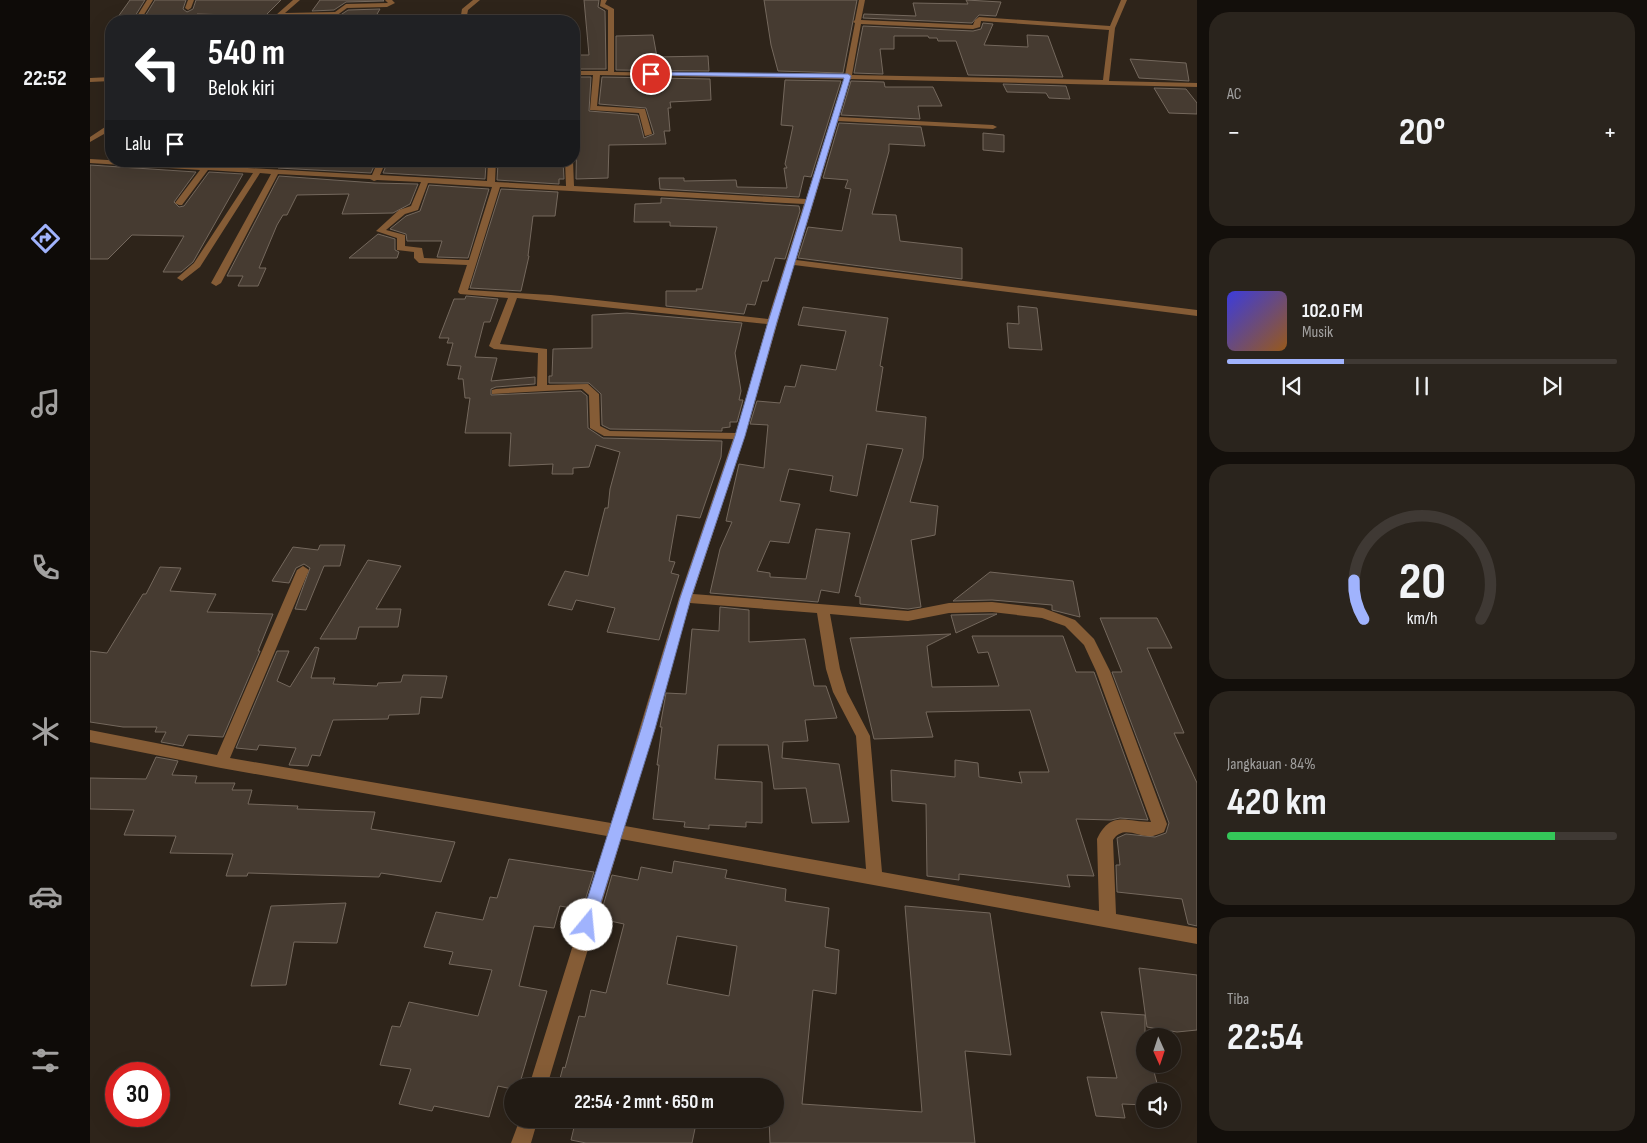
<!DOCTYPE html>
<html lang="id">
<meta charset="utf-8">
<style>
:root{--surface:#221b14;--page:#2a241d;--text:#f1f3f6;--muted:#a2a1a0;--line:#3f3934;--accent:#a0b3fd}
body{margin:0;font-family:"Sofia Sans Condensed",sans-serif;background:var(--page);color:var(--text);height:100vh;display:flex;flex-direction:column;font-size:19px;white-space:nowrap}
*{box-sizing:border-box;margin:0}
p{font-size:16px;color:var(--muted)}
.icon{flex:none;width:28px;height:28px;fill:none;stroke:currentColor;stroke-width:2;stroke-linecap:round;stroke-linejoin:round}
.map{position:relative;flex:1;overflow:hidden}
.side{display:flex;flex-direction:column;gap:12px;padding:12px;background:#130f0b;width:450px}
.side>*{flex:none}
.banner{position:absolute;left:15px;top:15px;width:475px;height:152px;border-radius:20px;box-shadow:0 5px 20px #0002,0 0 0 1px var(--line);background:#202124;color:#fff;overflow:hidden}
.needle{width:32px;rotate:177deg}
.controls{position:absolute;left:1046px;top:1028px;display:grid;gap:10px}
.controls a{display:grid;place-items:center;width:45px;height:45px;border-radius:50%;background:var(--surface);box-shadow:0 5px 20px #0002,0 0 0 1px var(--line);font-size:25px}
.speed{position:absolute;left:15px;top:1062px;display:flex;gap:10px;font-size:25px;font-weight:700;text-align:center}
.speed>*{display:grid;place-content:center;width:65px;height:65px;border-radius:50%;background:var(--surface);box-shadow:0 5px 20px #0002,0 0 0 1px var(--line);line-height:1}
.speed .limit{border:8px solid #d22;background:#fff;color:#111}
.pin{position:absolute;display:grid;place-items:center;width:42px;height:42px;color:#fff;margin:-21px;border:2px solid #fff;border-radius:50%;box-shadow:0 1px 5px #0007}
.me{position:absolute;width:55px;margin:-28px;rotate:17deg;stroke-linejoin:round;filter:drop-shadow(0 0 4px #0008)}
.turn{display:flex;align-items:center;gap:18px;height:105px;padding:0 20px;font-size:22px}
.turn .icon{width:65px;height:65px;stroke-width:2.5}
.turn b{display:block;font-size:35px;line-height:42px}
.then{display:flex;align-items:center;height:48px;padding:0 20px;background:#0003;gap:10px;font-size:19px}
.big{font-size:38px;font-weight:700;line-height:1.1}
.side .widget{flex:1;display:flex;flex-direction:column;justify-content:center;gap:8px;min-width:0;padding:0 18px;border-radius:20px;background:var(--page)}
.side .dial{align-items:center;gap:0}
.dial svg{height:130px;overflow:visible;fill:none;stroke:var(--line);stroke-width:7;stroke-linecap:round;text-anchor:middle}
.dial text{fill:var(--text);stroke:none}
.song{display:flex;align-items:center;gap:15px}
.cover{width:60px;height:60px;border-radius:8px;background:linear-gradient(135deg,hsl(240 70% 55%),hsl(30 70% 35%))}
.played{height:5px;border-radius:2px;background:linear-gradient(90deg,var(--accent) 30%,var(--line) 30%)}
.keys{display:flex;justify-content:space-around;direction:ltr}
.heat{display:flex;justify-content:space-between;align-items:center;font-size:28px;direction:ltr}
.charge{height:8px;border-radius:4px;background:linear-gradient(90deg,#34c759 84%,var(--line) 0)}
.trip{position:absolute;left:414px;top:1078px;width:280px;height:50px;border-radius:25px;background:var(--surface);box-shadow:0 5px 20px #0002,0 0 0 1px var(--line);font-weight:700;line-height:50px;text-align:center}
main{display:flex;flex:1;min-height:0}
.dock{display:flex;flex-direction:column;width:90px;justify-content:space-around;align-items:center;background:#0e0b08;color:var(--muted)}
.dock .icon{width:35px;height:35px}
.dock .active{color:var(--accent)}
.dock b{font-size:22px;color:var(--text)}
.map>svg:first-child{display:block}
.building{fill:#463b31;stroke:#74685d;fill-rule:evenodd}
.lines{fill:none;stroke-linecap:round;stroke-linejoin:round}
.minor{fill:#855c36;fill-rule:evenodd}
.route{fill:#a0b3fd;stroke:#6874a4}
</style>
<main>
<nav class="dock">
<b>22:52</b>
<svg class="icon active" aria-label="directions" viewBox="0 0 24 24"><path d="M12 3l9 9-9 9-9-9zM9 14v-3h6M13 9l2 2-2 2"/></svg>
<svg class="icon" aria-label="music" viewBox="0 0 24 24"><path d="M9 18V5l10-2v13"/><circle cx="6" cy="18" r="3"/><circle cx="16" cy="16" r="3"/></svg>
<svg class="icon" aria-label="phone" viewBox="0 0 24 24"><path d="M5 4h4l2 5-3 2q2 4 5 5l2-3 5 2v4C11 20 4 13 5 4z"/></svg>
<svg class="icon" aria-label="climate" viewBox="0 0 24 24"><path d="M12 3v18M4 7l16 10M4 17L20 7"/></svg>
<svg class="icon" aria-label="car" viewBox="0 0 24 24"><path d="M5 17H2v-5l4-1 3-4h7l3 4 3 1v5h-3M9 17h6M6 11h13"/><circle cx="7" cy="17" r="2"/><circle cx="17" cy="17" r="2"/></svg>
<svg class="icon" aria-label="filters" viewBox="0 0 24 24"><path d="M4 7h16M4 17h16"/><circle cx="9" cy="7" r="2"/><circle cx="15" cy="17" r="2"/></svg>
</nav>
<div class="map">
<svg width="1107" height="1143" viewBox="0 0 1107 1143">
<rect width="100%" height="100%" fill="#2e241a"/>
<path class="building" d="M40,0H55L42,21H25Z
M65,0H96L93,9L97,12L103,9L106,0H191L175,16L107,14L104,20L135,21H52Z
M230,0H293L294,1L256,2L244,10L222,11Z
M494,0H509L508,7L515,11L516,69H484V55H499Z
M674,0H767L753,73L688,71L681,45Z
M876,0L911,2L906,16L889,15L882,23L773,18L774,14L826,16L823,3L878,4Z
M290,9L283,21H215L217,18H246L258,10Z
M893,23L903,24L894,45L938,47L937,35L958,36L973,77L878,75L866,41H848L847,38H839L838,36H804V49H790L793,74L764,73L773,26L883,31L891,29Z
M563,35L567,57L618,56L619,71L526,70V36Z
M1040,59L1096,63L1099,81L1049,78Z
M484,77H501L499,111L548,115L554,138L564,134L556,108L509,104L512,77L620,79L621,100L580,102L581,108H578L580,131H574L576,144L519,145L518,178L486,179L487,124H484Z
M695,80L751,81L721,177L714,176L709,197L570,189L569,178H594V181L646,180L647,187L697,188L694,168H697L695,164L703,126L691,125Z
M761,81L794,82L795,87H843L852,106H828L830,119L751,115Z
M913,84L976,86L980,99L959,98L956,93L917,92Z
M1064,88L1096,89L1107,103V114L1079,113Z
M749,123L831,127L835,146L799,144V151L782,214L806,215L810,241L872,248V279L708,258L718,227L752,231L761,189L755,188L758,180L733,178Z
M893,133L914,135V152L893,150Z
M73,161H160L158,166Z
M192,161L241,162H286L281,173L188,168Z
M298,161H349L348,165L396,164L395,179L293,173Z
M431,161H473L474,179H469V184L407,180L408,163Z
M0,165L106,172L84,202L89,207L94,206L119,172L153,174L103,262L91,272H73L94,236L42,235L18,259H0Z
M189,176L285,183L328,184L320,204L303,213L252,214L259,194L207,195L197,215H193L187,225L169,268H176L168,286H148L153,276H137Z
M339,185L399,189L378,258L347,257L352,241H317L316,234L300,229L316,216L330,211Z
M411,189L468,192L465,216H443L438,256H439L431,291L380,288Z
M571,198L709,206L710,211L695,259L685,258L678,281H672L665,305L657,304L654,314L576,306V291H607L606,289H612L627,227L580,226V222H544L545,204L571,203Z
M288,234L305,239V250L309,252L307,258H259Z
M376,296L408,299L400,322H394L385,357L407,358L401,381L445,377V384L406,387L401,389V395L491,391L497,396L498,428L513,438L632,441L631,457L610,518L587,515L579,561L585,562L581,573L589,575L569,640L517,632L525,608L486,600L482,610L458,605L475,571L498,576L515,508H518L520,489L530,452L506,445L499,467L483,468V474H462L463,464L419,466L421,433H375L380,398H375L373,379H368L371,366L357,365L363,343H357L359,338H349L364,299H375Z
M928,306L947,308L952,350L919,348L917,323L929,324Z
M713,307L798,318L790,366L793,367L786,411L836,417L833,458L820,502L848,506L845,535L821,540L831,607L818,609L770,604V597L765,596L813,449L777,444L767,496L740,491L743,476L699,469L690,501L710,504L699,543L680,541L667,571L680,573V577L716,579L726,529L760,533L749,593L731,590L728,602L620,593L630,549L642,522L636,521L649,464L674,468L678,425L660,424L667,401L690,403L695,386L705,387L711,365L746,370L756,331L708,325Z
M537,313L652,323L645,353L651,391L649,400H653L647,422H640V427L632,428V431L520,429L512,425L511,394L499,383H459V376H462L463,349L502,348V315Z
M230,545H255L250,566H234L216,610L205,609L220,568L214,564L206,568L199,583L182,581L203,547L228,550Z
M278,560L311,566L286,609H311L308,627H269L266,639H230Z
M70,567L91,568L80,591L126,594L117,612L183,614L168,651H170L133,737L98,735L93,746L71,742L76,732H65L67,727H33L0,722V651L17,653L53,594H56Z
M900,572L983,581L990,617L962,610V605L902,600L863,601Z
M630,607L659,610V642L715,639L724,686H736L747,718L715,720L718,741L693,742L692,758L749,764L759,822L722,823L716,788L684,789L678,745H628L625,779L672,782V823L656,822V827L619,825V829L594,827L595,822L563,819L569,765H567L572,727H570L576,693L596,694L602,629L629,631Z
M902,614H907L866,633L861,615Z
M1010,618H1067L1082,648H1057L1094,733H1084L1107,783V926L1098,924L1092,899L1027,892L1026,865H1030L1027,838L1036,834L1065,837L1076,833L1079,823L1022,672H1032Z
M861,634L837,646L842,687L909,686L898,652L888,653L882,636H973L986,672H1004L1058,820L1030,818L1021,820L986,819L1004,876L977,875L980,887L869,874V880L837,876L836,804L802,801L801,770L865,777V760L888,763L889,777L932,783L929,772H959L940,710L836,712L843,737L784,739L760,638Z
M225,647L229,648L221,678H245L243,684L287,686L288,683L311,682L313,675L357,676L352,698L331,697L329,714L299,715L298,719L243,720L230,756L222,755L218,766L199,765L206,748L169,745L167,750L146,748L187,651H199L187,681L200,687Z
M66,757L88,761L82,775L107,776L105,783H145L142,790H162L158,804L208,806L207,809L285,812L281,829L365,842L351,882L291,873L289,877L158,873L157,876H136L143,854L80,853L86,836L34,835L44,810L0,809V778L56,779Z
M419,859L504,872L492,910L470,906L464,928L444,926L429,986L457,991L429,1086H422V1089L408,1086L399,1117L344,1106L342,1111L309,1104L321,1069L290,1065L302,1026L310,1027L319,1002L388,1016L402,970L359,964L363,952L334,947L346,912L393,920L400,897L407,898Z
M584,861L637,870L635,878L696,889L695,901L739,908L735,947L749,950L746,994L723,990L712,1104L832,1112L815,906L900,913L921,1055L875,1051L885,1143H680L679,1119H685V1086H468L473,1067L475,1068L489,1016L495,1017L501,990L516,993L534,924L511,919L513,914L511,913L522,875L548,880L551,867L582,873ZM587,936L647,946L639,996L577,984Z
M256,903L247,943L204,942L196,985L161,986L181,906Z
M1049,968L1107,975V1030L1087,1032L1057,1027Z
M1011,1012L1055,1015V1064H1062L1069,1091H1055V1105L1032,1104L1035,1118L1006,1116L997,1077L1027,1078Z
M486,1119H607L602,1143H496L481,1140Z"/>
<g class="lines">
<path class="minor" d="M57,0H63L50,21H44Z
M98,0H104L101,8L98,10L95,8Z
M203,0H210L195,13L245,12L256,4L298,3L295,0H302L305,3L297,7L257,8L246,16L186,17V15Z
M383,0H390L378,10L376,21H370L372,9Z
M511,0H517L515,4L524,9V72L755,75L765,23L763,22L765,20L769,0H775L771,20L883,25L885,20L889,17L1020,26L1031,0H1037L1025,28L1019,81L1107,83V87L760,79L749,117L903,125L907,127L903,129L748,121L706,260L1107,310V316L704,265L655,436L603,594L818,611L859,603L902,602L953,608L985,620L1004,639L1020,671L1077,824L1074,832C1071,833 1067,835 1063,836C1049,838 1033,824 1023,840L1026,914L1107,928V944L531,839L457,1086H439L517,836L131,768L0,742V730L127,755L207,570L213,566L219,570L140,758L521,823L589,598L643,439L514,436L500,428L499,395L492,389L402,394V390L406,389L447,386L448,353L404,349L399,346L418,298L370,294L368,292L377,265L329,263L324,258V252L307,250V238L286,231L309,210L321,206L331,182L287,180L284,181L280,179L188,174L131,283L126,286L121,283L181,174L170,173L110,267L92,281L87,278L104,263L163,173L118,170L92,205H89L85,203L110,170L0,163V159L282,175L288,161H296L290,175L397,181L398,161H406L405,182L476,186L475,161H483L484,186L716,199L754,79L510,75L507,106L555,109L562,134L555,136L549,113L500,110L503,75H484V71H518V10L510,6ZM891,21L1019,30L1013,80L762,75L771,24L883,29L890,27ZM338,183L402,187L379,260L334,258L332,248L315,246V235L296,230L315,214L328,210ZM410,187L714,204L678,319L461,295L378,290ZM427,298L677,324L646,433L520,431L510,426L509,394L498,384L457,385V349L410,344ZM600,603L727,613L736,669L743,692L766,736L776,869L535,826ZM902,612L952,618L975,626L994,645L1006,671L1061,822C1036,822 1021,810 1007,839L1009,911L792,872L780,736L757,692L750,669L740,614L818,621L859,613Z
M107,16L183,18L186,20L105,19Z
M21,77V81L0,82V78Z
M18,125H21V130L0,142V137Z
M430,1119H448L441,1143H421Z"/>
</g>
<path class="route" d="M561,72L758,74L761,76L687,322L655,436L601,598L565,729L504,925L502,930L497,932L491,930L489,925L551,729L590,598L645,436L678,322L754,78L559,75Z"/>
</svg>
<div class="controls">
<a><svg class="needle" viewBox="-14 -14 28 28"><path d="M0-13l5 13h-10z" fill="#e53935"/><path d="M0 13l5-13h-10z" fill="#a2a1a0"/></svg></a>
<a><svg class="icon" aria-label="sound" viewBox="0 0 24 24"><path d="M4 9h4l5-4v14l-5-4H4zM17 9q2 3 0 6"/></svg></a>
</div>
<div class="speed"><div class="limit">30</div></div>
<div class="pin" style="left:561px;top:74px;background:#d93025"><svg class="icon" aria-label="arrive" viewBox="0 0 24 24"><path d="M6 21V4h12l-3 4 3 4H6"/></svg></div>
<svg class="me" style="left:497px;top:925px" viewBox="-20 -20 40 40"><circle r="19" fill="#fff"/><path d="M0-13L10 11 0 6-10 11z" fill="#a0b3fd"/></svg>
<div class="trip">22:54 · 2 mnt · 650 m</div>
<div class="banner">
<div class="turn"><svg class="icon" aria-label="left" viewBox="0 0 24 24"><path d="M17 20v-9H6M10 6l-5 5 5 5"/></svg><div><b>540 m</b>Belok kiri</div></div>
<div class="then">Lalu<svg class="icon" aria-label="arrive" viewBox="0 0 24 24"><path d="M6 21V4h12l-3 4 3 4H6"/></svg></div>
</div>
</div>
<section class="side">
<div class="widget"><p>AC</p>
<div class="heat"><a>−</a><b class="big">20°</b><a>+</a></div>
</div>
<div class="widget">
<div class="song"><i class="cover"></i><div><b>102.0 FM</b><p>Musik</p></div></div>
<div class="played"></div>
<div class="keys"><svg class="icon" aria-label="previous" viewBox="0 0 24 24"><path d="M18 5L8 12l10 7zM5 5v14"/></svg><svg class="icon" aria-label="pause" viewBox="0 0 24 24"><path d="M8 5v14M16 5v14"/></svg><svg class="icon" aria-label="next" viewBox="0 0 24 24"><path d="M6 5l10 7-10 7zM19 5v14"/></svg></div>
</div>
<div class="widget dial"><svg viewBox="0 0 100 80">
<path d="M14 69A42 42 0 1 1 86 69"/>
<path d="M14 69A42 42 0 0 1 8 45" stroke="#a0b3fd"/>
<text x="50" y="56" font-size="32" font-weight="700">20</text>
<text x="50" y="72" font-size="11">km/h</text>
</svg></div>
<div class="widget"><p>Jangkauan · 84%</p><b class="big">420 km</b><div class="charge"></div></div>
<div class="widget"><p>Tiba</p><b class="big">22:54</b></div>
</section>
</main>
